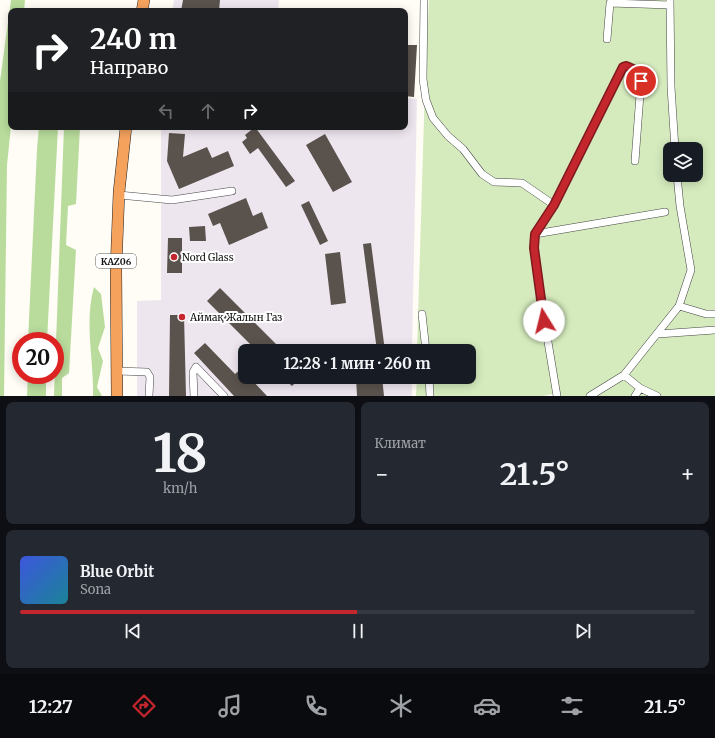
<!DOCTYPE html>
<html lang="ru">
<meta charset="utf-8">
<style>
:root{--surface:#171b24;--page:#242831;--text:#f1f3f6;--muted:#9ea1a6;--line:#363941;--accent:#c4262e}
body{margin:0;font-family:Merriweather,serif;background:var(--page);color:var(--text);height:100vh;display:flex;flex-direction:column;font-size:15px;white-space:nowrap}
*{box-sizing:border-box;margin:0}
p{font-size:13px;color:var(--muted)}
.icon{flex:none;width:22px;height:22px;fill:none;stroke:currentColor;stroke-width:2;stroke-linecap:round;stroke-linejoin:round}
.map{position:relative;height:396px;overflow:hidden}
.side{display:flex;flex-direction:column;gap:6px;padding:6px;background:#0d0f14;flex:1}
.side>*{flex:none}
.top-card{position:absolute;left:8px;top:8px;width:400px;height:122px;border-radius:8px;box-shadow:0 2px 10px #0003;background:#202124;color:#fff;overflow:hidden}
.buttons{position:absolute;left:663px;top:142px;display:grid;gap:8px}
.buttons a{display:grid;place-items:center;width:40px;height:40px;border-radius:8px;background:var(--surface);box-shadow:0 2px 10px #0003;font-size:20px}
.speed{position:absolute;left:12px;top:332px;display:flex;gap:8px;font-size:20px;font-weight:700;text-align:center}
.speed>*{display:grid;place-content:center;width:52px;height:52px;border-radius:50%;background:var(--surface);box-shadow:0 2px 10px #0003;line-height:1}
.speed .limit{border:6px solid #d22;background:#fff;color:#111}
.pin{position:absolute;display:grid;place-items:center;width:34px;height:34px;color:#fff;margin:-17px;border:2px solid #fff;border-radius:50%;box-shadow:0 1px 4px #0007}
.me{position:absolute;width:44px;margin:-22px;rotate:351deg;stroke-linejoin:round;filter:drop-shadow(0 0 3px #0008)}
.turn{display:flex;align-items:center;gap:14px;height:84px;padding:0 16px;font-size:18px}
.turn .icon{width:52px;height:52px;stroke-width:2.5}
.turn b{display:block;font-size:28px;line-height:34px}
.lanes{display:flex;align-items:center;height:38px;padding:0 16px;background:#0003;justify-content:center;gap:20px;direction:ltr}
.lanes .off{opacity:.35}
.big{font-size:30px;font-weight:700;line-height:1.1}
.side .tile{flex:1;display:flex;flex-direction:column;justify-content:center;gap:6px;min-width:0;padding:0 14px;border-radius:8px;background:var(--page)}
.side .dial{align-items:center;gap:0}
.dial b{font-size:52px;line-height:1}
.song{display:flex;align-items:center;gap:12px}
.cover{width:48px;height:48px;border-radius:6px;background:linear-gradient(135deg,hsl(230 70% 55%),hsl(190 70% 35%))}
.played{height:4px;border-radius:2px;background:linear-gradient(90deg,var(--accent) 50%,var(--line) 50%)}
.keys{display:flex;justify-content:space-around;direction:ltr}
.heat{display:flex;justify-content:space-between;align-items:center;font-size:22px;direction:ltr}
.side .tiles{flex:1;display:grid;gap:6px;grid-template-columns:1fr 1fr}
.tile:last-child{grid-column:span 2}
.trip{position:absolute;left:238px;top:344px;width:238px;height:40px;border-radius:8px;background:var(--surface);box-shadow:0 2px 10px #0003;font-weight:700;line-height:40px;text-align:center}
.tabs{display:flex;height:64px;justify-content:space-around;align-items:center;background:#090b0e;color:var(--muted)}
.tabs .icon{width:28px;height:28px}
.tabs .on{color:var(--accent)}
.tabs b{font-size:18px;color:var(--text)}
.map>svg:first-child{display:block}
.industrial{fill:#eee6ef}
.green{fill:#d5ebbd;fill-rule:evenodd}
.forest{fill:#b9dc9c}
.building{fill:#5a524d}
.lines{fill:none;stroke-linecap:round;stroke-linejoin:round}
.minor-casing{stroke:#444;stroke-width:8}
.highway-casing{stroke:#222;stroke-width:12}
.minor{stroke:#fff;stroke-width:7}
.highway{stroke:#f5a25d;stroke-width:11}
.route-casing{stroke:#7f191e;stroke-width:10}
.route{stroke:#c4262e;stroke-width:7}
.poi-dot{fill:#c4262e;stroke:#fff;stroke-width:1.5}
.labels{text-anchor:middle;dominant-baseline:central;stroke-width:4;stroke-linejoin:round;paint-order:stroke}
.shield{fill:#fff;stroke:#585858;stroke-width:1}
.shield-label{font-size:9px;font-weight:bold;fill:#111}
.poi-label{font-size:10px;fill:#111;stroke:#fff;text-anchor:start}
</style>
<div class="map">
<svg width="715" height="396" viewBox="0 0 715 396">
<rect width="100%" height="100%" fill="#fffdf5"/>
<path class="industrial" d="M174,0H279L278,11H172Z
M405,98L417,99L412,351H245V377H412V396H137V301L161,300V127H405Z"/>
<path class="green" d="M429,0H715V396H554L553,394L543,396H416L417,377H469V351H417L425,85ZM670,149H696V175H670Z"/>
<path class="forest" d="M11,0H25L24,11H11V126L7,165L4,396H0V81Z
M39,127H58L47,341H28L37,149Z
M64,127H80L76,204L68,206L66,245L76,250L69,373L62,378V396H54Z
M94,287L101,294L105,327L98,348L103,361L97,387L102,396H93C94,360 84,322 94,287Z
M28,375H46V396H27Z"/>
<path class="building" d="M183,0H220L219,11H181Z
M408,45H417L414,97L405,96Z
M255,127L295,181L286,187L258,148L250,154L242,142L247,138L245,135Z
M169,133L185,134L183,157L207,147L212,158L228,151L234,166L179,189L167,161Z
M325,134L352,182L333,192L306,145Z
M246,198L253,216L262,212L268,228L229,245L220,223L213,226L208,214Z
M309,201L328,241L320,245L301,205Z
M205,226L206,241H190L189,227Z
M168,238H182V273H167Z
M371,243L385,351H377L363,244Z
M340,252L346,303L331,305L325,254Z
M220,288L283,351H257L207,301Z
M170,315H184L186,396H169Z
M205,343L235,374L241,369L245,372V377H249L267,396H234L194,353Z
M282,377H301L292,386Z
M356,377H382L384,396H357Z"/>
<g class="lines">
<g class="minor-casing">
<path id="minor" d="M424,0L423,79L426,100L433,118L448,136L463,149L482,174L494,182L522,183L554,205
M670,0L671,87L675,149
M607,39L610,3L670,5
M119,195L172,200L232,191
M535,234L665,212
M679,306L706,314H715
M422,314L426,351
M658,334L715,330
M117,371L147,372L150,377L149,396
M624,375L640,388L635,396
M429,377L430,396
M640,388L657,396
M194,396L193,372L196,367L224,396
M557,396L542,306L534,248L535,234L554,205L623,67L626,66C635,69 639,72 641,81L635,161
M590,396L624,375L679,306L691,270L680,206L677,175"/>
</g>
<g class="highway-casing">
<path id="highway" d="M142,11L144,0
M117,396L116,269L119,192L126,127"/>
</g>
<use href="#minor" class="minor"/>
<use href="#highway" class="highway"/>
</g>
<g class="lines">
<g class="route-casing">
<path id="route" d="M544,321L534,248L535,234L554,205L623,67L626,66C635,69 639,72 641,81"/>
</g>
<use href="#route" class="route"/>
</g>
<g class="poi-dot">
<circle cx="174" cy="257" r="4"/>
<circle cx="182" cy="317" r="4"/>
</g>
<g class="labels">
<rect class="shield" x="96" y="254" width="40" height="14" rx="3"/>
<g class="shield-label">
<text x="116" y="261">KАZ06</text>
</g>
<g class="poi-label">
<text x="182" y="257">Nord Glass</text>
<text x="190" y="317">Аймақ Жалын Газ</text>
</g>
</g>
</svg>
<div class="buttons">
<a><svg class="icon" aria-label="layers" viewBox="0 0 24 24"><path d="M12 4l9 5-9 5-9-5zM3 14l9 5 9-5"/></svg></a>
</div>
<div class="speed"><div class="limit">20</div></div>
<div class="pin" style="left:641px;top:81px;background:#d93025"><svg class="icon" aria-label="arrive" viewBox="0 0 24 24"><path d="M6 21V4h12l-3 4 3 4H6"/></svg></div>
<svg class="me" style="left:544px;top:321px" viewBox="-20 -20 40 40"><circle r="19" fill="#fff"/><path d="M0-13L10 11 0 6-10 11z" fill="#c4262e"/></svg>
<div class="trip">12:28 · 1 мин · 260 m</div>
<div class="top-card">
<div class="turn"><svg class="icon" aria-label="right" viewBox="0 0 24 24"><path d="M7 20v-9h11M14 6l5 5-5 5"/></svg><div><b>240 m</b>Направо</div></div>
<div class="lanes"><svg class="icon off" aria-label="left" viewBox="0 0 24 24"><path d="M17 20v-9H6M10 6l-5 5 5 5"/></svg><svg class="icon off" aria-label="ahead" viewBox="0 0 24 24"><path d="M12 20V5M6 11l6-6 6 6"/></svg><svg class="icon" aria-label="right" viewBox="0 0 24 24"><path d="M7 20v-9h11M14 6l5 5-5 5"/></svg></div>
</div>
</div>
<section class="side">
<div class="tiles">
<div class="tile dial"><b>18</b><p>km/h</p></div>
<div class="tile"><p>Климат</p>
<div class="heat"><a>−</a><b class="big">21.5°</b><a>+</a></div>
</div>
<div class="tile">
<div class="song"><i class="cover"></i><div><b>Blue Orbit</b><p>Sona</p></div></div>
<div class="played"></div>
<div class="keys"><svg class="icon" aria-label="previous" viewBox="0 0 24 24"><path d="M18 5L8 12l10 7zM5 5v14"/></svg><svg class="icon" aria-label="pause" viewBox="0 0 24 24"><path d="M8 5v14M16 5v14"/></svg><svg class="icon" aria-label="next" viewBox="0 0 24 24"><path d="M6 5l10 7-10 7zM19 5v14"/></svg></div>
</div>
</div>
</section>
<nav class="tabs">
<b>12:27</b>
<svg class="icon on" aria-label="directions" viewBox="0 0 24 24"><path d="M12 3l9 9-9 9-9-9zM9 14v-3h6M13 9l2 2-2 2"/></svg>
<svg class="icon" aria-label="music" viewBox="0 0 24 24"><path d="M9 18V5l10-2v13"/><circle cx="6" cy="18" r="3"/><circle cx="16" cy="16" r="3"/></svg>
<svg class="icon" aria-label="phone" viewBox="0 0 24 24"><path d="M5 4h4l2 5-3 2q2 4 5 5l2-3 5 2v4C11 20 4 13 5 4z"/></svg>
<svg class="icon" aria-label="climate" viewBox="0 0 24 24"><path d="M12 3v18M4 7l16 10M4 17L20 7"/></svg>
<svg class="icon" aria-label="car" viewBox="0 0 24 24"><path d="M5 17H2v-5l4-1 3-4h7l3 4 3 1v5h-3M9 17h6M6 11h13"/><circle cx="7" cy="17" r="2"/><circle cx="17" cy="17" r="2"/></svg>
<svg class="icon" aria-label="filters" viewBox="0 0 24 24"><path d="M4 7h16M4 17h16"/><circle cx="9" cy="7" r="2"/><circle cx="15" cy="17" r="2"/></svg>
<b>21.5°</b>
</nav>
